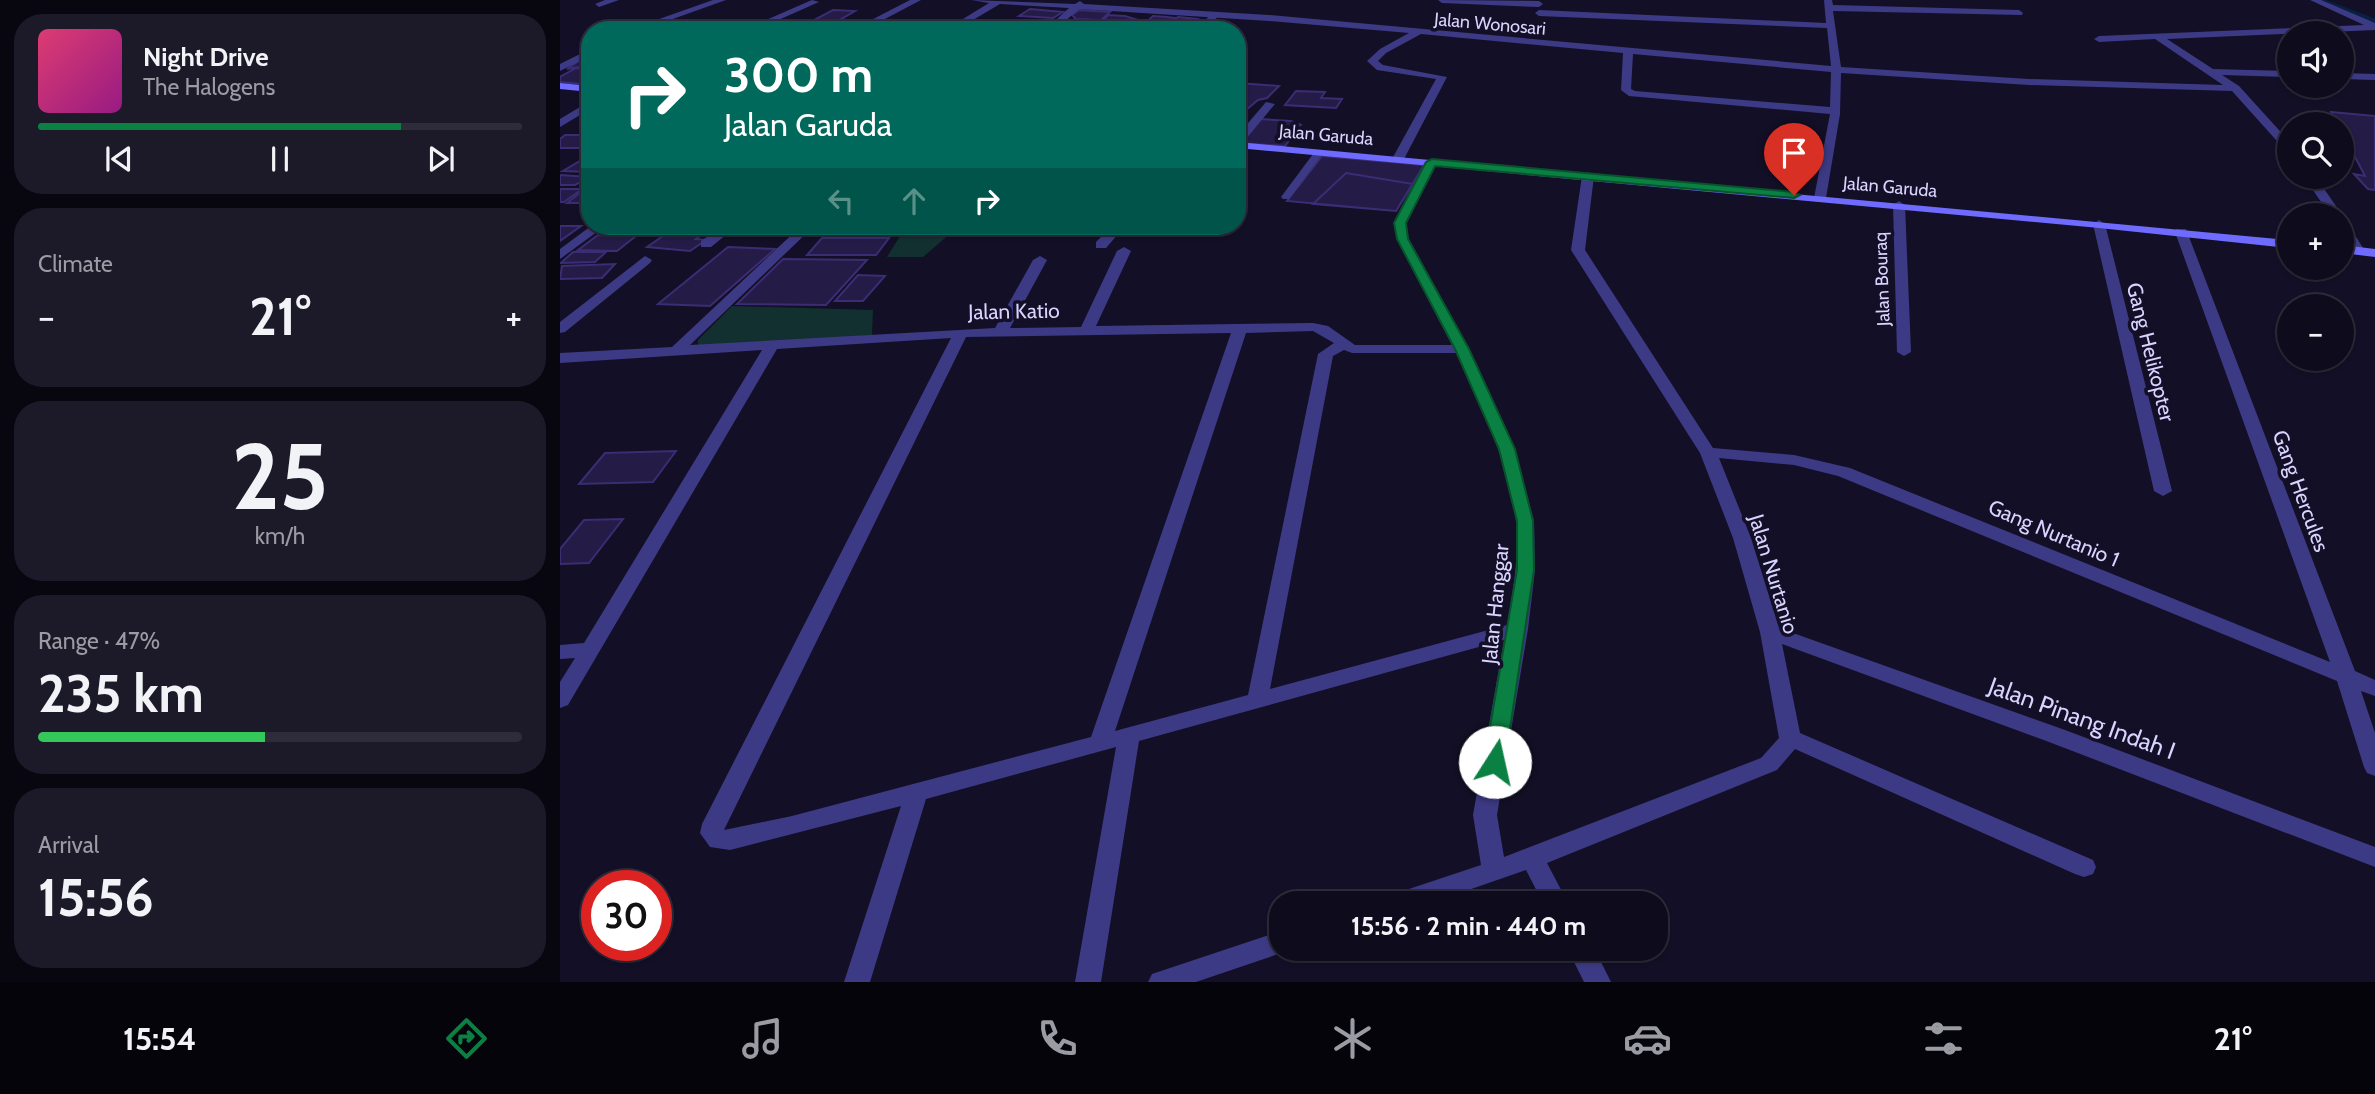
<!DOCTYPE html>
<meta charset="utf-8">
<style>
:root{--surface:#0e0b1c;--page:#1c1929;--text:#f1f3f6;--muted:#9b9ba3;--line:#2e2b3b;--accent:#0b8043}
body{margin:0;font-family:Cabin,sans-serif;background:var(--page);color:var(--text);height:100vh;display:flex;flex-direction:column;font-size:26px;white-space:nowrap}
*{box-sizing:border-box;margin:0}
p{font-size:23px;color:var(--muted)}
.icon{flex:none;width:38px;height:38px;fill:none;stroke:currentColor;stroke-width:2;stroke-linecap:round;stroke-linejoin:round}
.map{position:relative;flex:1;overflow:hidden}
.details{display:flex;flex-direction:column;gap:14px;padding:14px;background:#08060f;width:560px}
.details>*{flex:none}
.top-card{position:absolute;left:21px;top:21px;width:665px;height:214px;border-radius:28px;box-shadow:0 2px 5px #0004,0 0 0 2px var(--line);background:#00695c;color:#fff;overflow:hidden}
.tools{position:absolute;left:1717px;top:21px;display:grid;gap:14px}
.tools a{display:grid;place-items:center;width:77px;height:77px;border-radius:50%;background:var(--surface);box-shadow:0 2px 5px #0004,0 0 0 2px var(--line);font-size:35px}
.speed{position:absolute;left:21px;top:870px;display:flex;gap:14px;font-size:35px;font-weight:700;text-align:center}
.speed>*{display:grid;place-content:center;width:91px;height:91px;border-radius:50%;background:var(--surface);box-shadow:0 2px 5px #0004,0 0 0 2px var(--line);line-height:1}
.speed .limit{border:10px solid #d22;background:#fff;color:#111}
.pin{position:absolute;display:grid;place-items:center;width:60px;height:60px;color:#fff;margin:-72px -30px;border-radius:50% 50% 50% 0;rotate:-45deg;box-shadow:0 0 7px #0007}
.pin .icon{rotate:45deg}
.me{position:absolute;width:77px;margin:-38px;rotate:10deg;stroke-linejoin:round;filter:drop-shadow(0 0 5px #0008)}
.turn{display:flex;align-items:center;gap:24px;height:147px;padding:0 28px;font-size:32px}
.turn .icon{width:91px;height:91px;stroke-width:2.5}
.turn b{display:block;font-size:49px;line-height:60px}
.lanes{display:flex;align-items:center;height:66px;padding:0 28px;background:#0003;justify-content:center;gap:35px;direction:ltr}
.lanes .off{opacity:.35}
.big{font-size:52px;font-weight:700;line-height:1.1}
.details .widget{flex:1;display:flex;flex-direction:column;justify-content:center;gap:10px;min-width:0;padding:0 24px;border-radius:28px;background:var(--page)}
.details .dial{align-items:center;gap:0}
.dial b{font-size:91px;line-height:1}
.song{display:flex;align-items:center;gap:21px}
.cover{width:84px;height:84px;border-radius:10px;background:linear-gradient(135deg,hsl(340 70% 55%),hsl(310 70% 35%))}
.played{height:7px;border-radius:4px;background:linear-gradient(90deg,var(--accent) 75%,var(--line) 75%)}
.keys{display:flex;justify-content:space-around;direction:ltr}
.heat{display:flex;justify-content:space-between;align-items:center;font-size:38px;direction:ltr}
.charge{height:10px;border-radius:5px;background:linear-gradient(90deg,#34c759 47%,var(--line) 0)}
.trip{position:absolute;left:709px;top:891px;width:399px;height:70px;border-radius:28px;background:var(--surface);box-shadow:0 2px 5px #0004,0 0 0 2px var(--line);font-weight:700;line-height:70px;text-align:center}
.tab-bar{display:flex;height:112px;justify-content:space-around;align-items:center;background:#06040b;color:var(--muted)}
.tab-bar .icon{width:49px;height:49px}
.tab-bar .selected{color:var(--accent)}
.tab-bar b{font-size:32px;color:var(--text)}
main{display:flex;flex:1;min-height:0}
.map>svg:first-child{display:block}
.green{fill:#12302f}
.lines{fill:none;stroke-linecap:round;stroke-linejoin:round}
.stream{stroke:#0a1f44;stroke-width:4.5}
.building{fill:#241b47;stroke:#3b2d73;stroke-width:2}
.lane{fill:#3d3a85;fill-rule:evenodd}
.street{fill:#3d3a85;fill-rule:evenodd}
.secondary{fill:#6f6bff;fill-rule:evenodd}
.route{fill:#0b8043;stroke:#07532c;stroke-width:2}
.labels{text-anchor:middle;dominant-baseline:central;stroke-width:7;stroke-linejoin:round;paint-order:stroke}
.far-street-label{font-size:18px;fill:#d9d4ff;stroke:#130f26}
.street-label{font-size:21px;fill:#d9d4ff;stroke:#130f26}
.near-street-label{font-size:24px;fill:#d9d4ff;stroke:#130f26}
</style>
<main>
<section class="details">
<div class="widget">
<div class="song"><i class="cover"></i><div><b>Night Drive</b><p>The Halogens</p></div></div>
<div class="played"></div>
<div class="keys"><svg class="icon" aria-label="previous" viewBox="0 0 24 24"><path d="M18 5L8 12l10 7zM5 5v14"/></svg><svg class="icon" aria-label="pause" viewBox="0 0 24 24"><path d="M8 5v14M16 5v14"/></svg><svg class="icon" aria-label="next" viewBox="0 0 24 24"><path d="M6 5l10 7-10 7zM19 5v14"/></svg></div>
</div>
<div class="widget"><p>Climate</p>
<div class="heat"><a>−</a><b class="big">21°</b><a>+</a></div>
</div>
<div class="widget dial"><b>25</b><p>km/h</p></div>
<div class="widget"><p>Range · 47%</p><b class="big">235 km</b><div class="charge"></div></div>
<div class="widget"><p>Arrival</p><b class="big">15:56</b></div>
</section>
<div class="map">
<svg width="1815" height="982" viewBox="0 0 1815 982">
<rect width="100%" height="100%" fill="#130f26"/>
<path class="green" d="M262,226H399L363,257H327L340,236L252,234Z
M172,306L313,310L312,335L145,347L138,345V340Z"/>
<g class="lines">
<path class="stream" d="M1760,0L1815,21"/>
</g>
<path class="building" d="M470,9L503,12L493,18L459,16Z
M273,10L295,11L276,22L254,20Z
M519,10L550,12L541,20L516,19L512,15Z
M548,15L565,16L581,21L574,27L540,25Z
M593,16L607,17L614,18L603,28L581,27Z
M618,17L637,19L632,22L640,23L633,28L607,26Z
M515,19L543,21L537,26L508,24Z
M357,22L388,25L379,30L344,28Z
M412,24L441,27L435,30L401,29Z
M506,25L536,26L532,30H499Z
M26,56H30V65L7,69Z
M16,68L30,69V85L0,82V77Z
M677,83L719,86L707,98L698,100L686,110L677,109Z
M736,91L765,92L761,98L782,99L776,108L725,105Z
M1771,112L1815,116V190L1808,189L1794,174L1805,176L1782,132V124H1777Z
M700,119L731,121L741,125L725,146L680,143Z
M5,135H30V142L21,148H0V139Z
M30,155V172L3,171Z
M762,156L864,165L836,211L727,201Z
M786,173L853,184L836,211L753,204Z
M0,175L30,177L15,185H0Z
M26,188H30V203H7Z
M0,189H22L4,202H0Z
M0,226H21L0,241Z
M44,226H90L79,234L35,232Z
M137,226L160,227L155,231H147L136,239L146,240L130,251L87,247L116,227L133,229Z
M38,235L76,236L57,251L18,250Z
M262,238H329L316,255H247Z
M168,247L215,249L150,306L98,304Z
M13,252H46L35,262L1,263Z
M223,259L307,260L266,305L177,304Z
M55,264L42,278L0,279L2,266Z
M298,275L325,276L303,301H275Z
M116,451L93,482L19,484L45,453Z
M63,519L29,563L0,564V549L24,520Z"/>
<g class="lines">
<path class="lane" d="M654,12L661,14L643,30H634Z
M756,150L764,152L729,199H723L721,197Z"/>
<path class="street" d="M45,0H59L39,7L35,4Z
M153,0H166L82,30H68Z
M252,0L259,2L196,30H183Z
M350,0H361L304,30H292Z
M411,0L515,4L520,1L524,4L709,15L1271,66L1267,28L979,16L975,13L979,10L1266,23L1264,0H1272L1273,5L1459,10L1463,13L1462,15L1273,11L1281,67L1469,79L1663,85L1595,39L1539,42L1534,39L1539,36L1804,25L1750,0H1761L1815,23V30L1607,39L1653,69L1729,71V77L1662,75L1679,86L1729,141V151L1725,150L1672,91L1469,85L1281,73L1280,114L1266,198L1260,202L1254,198L1270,114L1069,96L1061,90L1063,53L861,34L826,53L818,61L823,65L887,77L844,159L838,162L832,159L876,79L817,70L807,61L820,49L849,33L709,21L519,9L495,30H485L509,8L440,4L396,30H385L429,3ZM1073,54L1271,72L1270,107L1075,91L1071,89Z
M878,0L979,1L983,4L979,7L882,3Z
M30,49V56L0,71V64Z
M1782,73L1815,74V80L1782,79Z
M30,101V109L0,127V119Z
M706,102L715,104L681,145L677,146V136Z
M872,159L878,162L846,223L849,239L909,349L955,449L974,521L975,570L968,629L937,815L944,857L1201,758L1219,738L1200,632L1173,538L1140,453L1011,250L1022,176L1028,172L1034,176L1025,250L1153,448L1234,455L1290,468L1770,662L1615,232L1616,229H1626L1795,671L1815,680V696L1801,691L1815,733V776L1807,773L1804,767L1777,681L1278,476L1234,465L1159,458L1191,538L1219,628L1505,730L1815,847V867L1489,742L1222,644L1240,733L1533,860L1536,867L1533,874L1524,877L1515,874L1235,749L1217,770L987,863L1008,903H983L966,870L871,903H828L831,895L921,865L913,815L944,640L579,741L541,982H515L556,747L366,799L310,982H284L341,806L170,850L150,847L140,833L142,824L391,338L217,349L8,705L0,708V682L15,658L0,659V645L24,643L202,350L0,363V353L112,347L241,226H254L130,345L435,328L473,260L480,256L487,260L450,328L521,327L557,251L564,247L571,251L536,326L753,323L768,326L795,345H892L837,239L834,223L866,162ZM753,331L774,343L758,354L688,695L555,731L686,333ZM671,333L531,737L232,816L164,830L406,337ZM784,350L792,353H897C920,407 950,463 956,522C959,557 953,591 947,625L710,689L773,356Z
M1744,177H1756L1782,215V216L1770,215Z
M1339,201L1345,205L1351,352L1344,356L1337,352L1333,205Z
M1539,220L1545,224L1612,491L1603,496L1594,491L1533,224Z
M1782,220L1786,221L1805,251L1803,254L1798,255C1785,250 1781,232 1782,220Z
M31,226H45L0,259V249Z
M163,226H177L151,247H141V241Z
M552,226H565L546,248H536V242Z
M85,256L92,260L90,263L5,332L0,333V322Z
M721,931V948L730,950L636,982H588L592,974Z
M1007,948H1034L1051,982H1024Z"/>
<path class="secondary" d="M0,83L30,86V92L0,89Z
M677,142L1729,240V248L1539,228L677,148Z
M1782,245L1815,249V257L1782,253Z"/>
</g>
<path class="route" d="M872,159L1234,192L1240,195L1234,198L875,166L846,223L848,239L909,349L955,449L973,521L974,570L945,762L942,767L935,770L927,767L924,762L957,570V521L939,449L895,349L837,239L834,223L866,162Z"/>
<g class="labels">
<g class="far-street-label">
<text transform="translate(930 24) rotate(5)">Jalan Wonosari</text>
<text transform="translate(766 135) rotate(5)">Jalan Garuda</text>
<text transform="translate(1330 187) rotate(5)">Jalan Garuda</text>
<text transform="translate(1322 279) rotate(-92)">Jalan Bouraq</text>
</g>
<g class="street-label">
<text transform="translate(454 311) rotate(-1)">Jalan Katio</text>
<text transform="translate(1591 352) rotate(76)">Gang Helikopter</text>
<text transform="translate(1741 491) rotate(70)">Gang Hercules</text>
<text transform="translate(1494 533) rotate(23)">Gang Nurtanio 1</text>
<text transform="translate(1214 574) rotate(73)">Jalan Nurtanio</text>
<text transform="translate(935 604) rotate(-84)">Jalan Hanggar</text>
</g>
<g class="near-street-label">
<text transform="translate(1522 718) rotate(20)">Jalan Pinang Indah I</text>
</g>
</g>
</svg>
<div class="tools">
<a><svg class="icon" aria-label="sound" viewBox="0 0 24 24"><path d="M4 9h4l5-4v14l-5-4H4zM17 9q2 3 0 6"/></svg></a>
<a><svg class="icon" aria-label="search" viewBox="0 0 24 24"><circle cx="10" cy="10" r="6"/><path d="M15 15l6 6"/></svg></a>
<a>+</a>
<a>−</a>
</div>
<div class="speed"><div class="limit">30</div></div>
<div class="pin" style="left:1234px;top:195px;background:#d93025"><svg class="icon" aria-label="arrive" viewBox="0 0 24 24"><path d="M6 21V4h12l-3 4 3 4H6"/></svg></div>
<svg class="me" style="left:935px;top:762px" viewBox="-20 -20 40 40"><circle r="19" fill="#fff"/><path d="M0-13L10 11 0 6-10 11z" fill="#0b8043"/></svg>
<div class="trip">15:56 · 2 min · 440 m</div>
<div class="top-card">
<div class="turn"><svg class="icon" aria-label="right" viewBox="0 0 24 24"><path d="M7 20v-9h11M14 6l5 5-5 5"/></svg><div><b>300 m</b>Jalan Garuda</div></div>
<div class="lanes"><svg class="icon off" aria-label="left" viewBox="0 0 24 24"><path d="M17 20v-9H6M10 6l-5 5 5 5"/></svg><svg class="icon off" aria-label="ahead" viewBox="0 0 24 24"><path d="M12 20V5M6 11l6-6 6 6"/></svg><svg class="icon" aria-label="right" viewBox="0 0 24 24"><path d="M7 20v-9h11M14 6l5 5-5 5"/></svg></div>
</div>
</div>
</main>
<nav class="tab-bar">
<b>15:54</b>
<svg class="icon selected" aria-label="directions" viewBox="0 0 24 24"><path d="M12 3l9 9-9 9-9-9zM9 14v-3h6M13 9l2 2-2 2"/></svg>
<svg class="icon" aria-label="music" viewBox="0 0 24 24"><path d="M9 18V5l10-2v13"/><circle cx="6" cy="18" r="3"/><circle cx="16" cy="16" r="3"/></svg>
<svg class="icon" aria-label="phone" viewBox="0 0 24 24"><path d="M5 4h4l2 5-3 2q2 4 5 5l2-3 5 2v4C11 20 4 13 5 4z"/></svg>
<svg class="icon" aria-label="climate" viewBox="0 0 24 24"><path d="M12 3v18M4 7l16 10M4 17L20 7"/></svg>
<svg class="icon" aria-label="car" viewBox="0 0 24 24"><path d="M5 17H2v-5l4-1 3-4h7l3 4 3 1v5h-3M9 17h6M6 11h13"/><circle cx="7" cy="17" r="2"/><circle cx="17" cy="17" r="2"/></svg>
<svg class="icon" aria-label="filters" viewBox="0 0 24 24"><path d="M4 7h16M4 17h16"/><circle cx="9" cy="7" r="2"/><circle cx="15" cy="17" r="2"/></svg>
<b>21°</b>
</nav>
